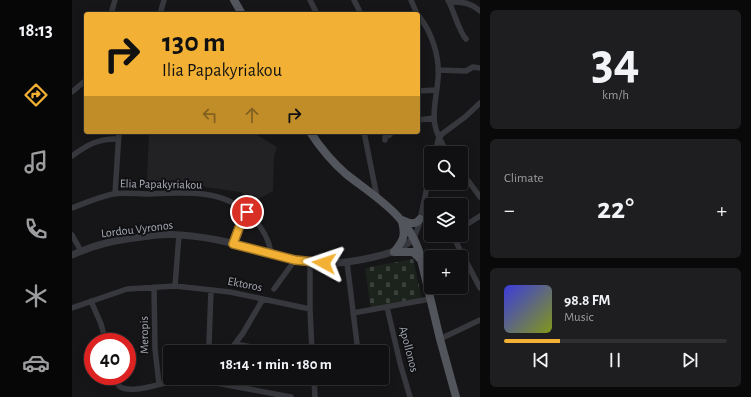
<!DOCTYPE html>
<meta charset="utf-8">
<style>
:root{--surface:#101012;--page:#1e1e20;--text:#f1f3f6;--muted:#9c9d9f;--line:#303032;--accent:#f2b134}
body{margin:0;font-family:"Alegreya Sans",sans-serif;background:var(--page);color:var(--text);height:100vh;display:flex;flex-direction:column;font-size:15px;white-space:nowrap}
*{box-sizing:border-box;margin:0}
p{font-size:13px;color:var(--muted)}
.icon{flex:none;width:22px;height:22px;fill:none;stroke:currentColor;stroke-width:2;stroke-linecap:round;stroke-linejoin:round}
.map{position:relative;flex:1;overflow:hidden}
.details{display:flex;flex-direction:column;gap:10px;padding:10px;background:#09090a;width:271px}
.details>*{flex:none}
.guide{position:absolute;left:12px;top:12px;width:336px;height:122px;border-radius:4px;box-shadow:0 2px 10px #0003,0 0 0 1px var(--line);background:#f2b134;color:#111;overflow:hidden}
.tools{position:absolute;left:352px;top:146px;display:grid;gap:8px}
.tools a{display:grid;place-items:center;width:44px;height:44px;border-radius:4px;background:var(--surface);box-shadow:0 2px 10px #0003,0 0 0 1px var(--line);font-size:20px}
.speed{position:absolute;left:12px;top:333px;display:flex;gap:8px;font-size:20px;font-weight:700;text-align:center}
.speed>*{display:grid;place-content:center;width:52px;height:52px;border-radius:50%;background:var(--surface);box-shadow:0 2px 10px #0003,0 0 0 1px var(--line);line-height:1}
.speed .limit{border:6px solid #d22;background:#fff;color:#111}
.pin{position:absolute;display:grid;place-items:center;width:34px;height:34px;color:#fff;margin:-17px;border:2px solid #fff;border-radius:50%;box-shadow:0 1px 4px #0007}
.me{position:absolute;width:44px;margin:-22px;rotate:275deg;stroke-linejoin:round;filter:drop-shadow(0 0 3px #0008)}
.turn{display:flex;align-items:center;gap:14px;height:84px;padding:0 12px;font-size:18px}
.turn .icon{width:52px;height:52px;stroke-width:2.5}
.turn b{display:block;font-size:28px;line-height:34px}
.lanes{display:flex;align-items:center;height:38px;padding:0 12px;background:#0003;justify-content:center;gap:20px;direction:ltr}
.lanes .off{opacity:.35}
.big{font-size:30px;font-weight:700;line-height:1.1}
.details .card{flex:1;display:flex;flex-direction:column;justify-content:center;gap:6px;min-width:0;padding:0 14px;border-radius:6px;background:var(--page)}
.details .dial{align-items:center;gap:0}
.dial b{font-size:52px;line-height:1}
.song{display:flex;align-items:center;gap:12px}
.cover{width:48px;height:48px;border-radius:6px;background:linear-gradient(135deg,hsl(240 70% 55%),hsl(70 70% 35%))}
.played{height:4px;border-radius:2px;background:linear-gradient(90deg,var(--accent) 25%,var(--line) 25%)}
.keys{display:flex;justify-content:space-around;direction:ltr}
.heat{display:flex;justify-content:space-between;align-items:center;font-size:22px;direction:ltr}
.trip{position:absolute;left:91px;top:345px;width:226px;height:40px;border-radius:4px;background:var(--surface);box-shadow:0 2px 10px #0003,0 0 0 1px var(--line);font-weight:700;line-height:40px;text-align:center}
main{display:flex;flex:1;min-height:0}
.tabs{display:flex;flex-direction:column;width:72px;justify-content:space-around;align-items:center;background:#060607;color:var(--muted)}
.tabs .icon{width:28px;height:28px}
.tabs .selected{color:var(--accent)}
.tabs b{font-size:18px;color:var(--text)}
.map>svg:first-child{display:block}
.built{fill:#222225}
.cemetery{fill:url(#cemetery-stones)}
.lines{fill:none;stroke-linecap:round;stroke-linejoin:round}
.minor{stroke:#37383d;stroke-width:5.5}
.tertiary{stroke:#37383d;stroke-width:7}
.primary{stroke:#53555c;stroke-width:8}
.route-casing{stroke:#9d7322;stroke-width:10}
.route{stroke:#f2b134;stroke-width:7}
.labels{text-anchor:middle;dominant-baseline:central;stroke-width:4;stroke-linejoin:round;paint-order:stroke}
.street-label{font-size:12px;fill:#a8adb8;stroke:#111113}
</style>
<main>
<nav class="tabs">
<b>18:13</b>
<svg class="icon selected" aria-label="directions" viewBox="0 0 24 24"><path d="M12 3l9 9-9 9-9-9zM9 14v-3h6M13 9l2 2-2 2"/></svg>
<svg class="icon" aria-label="music" viewBox="0 0 24 24"><path d="M9 18V5l10-2v13"/><circle cx="6" cy="18" r="3"/><circle cx="16" cy="16" r="3"/></svg>
<svg class="icon" aria-label="phone" viewBox="0 0 24 24"><path d="M5 4h4l2 5-3 2q2 4 5 5l2-3 5 2v4C11 20 4 13 5 4z"/></svg>
<svg class="icon" aria-label="climate" viewBox="0 0 24 24"><path d="M12 3v18M4 7l16 10M4 17L20 7"/></svg>
<svg class="icon" aria-label="car" viewBox="0 0 24 24"><path d="M5 17H2v-5l4-1 3-4h7l3 4 3 1v5h-3M9 17h6M6 11h13"/><circle cx="7" cy="17" r="2"/><circle cx="17" cy="17" r="2"/></svg>
</nav>
<div class="map">
<svg width="408" height="397" viewBox="0 0 408 397">
<defs>
<pattern id="cemetery-stones" width="16" height="16" patternUnits="userSpaceOnUse"><rect width="16" height="16" fill="#1c231d"/><path d="M2 7V4a2 2 0 0 1 4 0v3zM10 15v-3a2 2 0 0 1 4 0v3z" fill="#3a403c"/></pattern>
</defs>
<rect width="100%" height="100%" fill="#161618"/>
<path class="built" d="M77,132H180L205,147L202,157L201,191L183,201L168,192L112,184L75,182Z"/>
<path class="cemetery" d="M341,259L350,299L299,309L293,268Z"/>
<g class="lines">
<path class="minor" d="M238,0L245,14
M282,0L289,14
M339,0L345,14
M376,0C382,11 387,32 394,39
M380,0L382,2C393,2 400,4 408,11
M39,14L43,0
M88,14L92,0
M346,15C360,32 368,57 366,79C363,112 355,122 376,153
M366,70L394,71L401,67L408,68
M346,91L364,90
M0,92L14,80
M346,120L362,118
M292,132L305,197
M313,140V137L318,135V132
M363,153L366,140L370,134L393,117L408,103
M0,156C15,145 27,138 46,139
M389,171L408,197
M43,194L47,132
M0,208C13,203 27,197 41,194C52,192 66,194 78,194C113,192 152,189 179,216C190,227 197,238 199,253
M389,228L408,216
M0,235L9,251
M383,235L384,242L408,288
M342,238L347,225L359,168
M161,244L170,220L175,211
M238,262V309L240,352
M275,262L286,352
M103,286L107,235
M82,287L83,349L87,384
M202,289L223,260
M19,301L29,324L34,342
M315,307L328,363L338,397
M0,308L55,289L103,286L158,292L238,309
M281,313L358,299
M368,339L408,320
M137,344L139,290
M163,344L207,352
M157,352L171,333L191,299
M42,376L47,386C59,395 88,383 103,381C113,379 124,380 134,381L219,397
M242,378L243,397"/>
<path class="tertiary" d="M0,255C25,244 43,240 70,237C83,235 96,234 109,235C139,237 169,245 198,253C211,256 223,260 236,262C258,265 281,262 302,257C319,253 329,250 342,238"/>
<path class="primary" d="M162,0L170,14
M238,132C248,147 260,162 274,174C302,196 335,215 347,251L368,339L384,397
M330,220C337,223 343,226 348,219
M322,252C331,241 334,236 330,222
M322,252H341L349,260"/>
</g>
<g class="lines">
<g class="route-casing">
<path id="route" d="M175,212L170,220L161,244L223,260L252,263"/>
</g>
<use href="#route" class="route"/>
</g>
<g class="labels">
<g class="street-label">
<text transform="translate(89 184) rotate(1)">Elia Papakyriakou</text>
<text transform="translate(65 229) rotate(-7)">Lordou Vyronos</text>
<text transform="translate(173 284) rotate(11)">Ektoros</text>
<text transform="translate(72 335) rotate(-91)">Meropis</text>
<text transform="translate(337 349) rotate(75)">Apollonos</text>
</g>
</g>
</svg>
<div class="tools">
<a><svg class="icon" aria-label="search" viewBox="0 0 24 24"><circle cx="10" cy="10" r="6"/><path d="M15 15l6 6"/></svg></a>
<a><svg class="icon" aria-label="layers" viewBox="0 0 24 24"><path d="M12 4l9 5-9 5-9-5zM3 14l9 5 9-5"/></svg></a>
<a>+</a>
</div>
<div class="speed"><div class="limit">40</div></div>
<div class="pin" style="left:175px;top:212px;background:#d93025"><svg class="icon" aria-label="arrive" viewBox="0 0 24 24"><path d="M6 21V4h12l-3 4 3 4H6"/></svg></div>
<svg class="me" style="left:252px;top:263px" viewBox="-20 -20 40 40"><path d="M0-17L14 15 0 8-14 15z" fill="#f2b134" stroke="#fff" stroke-width="4"/></svg>
<div class="trip">18:14 · 1 min · 180 m</div>
<div class="guide">
<div class="turn"><svg class="icon" aria-label="right" viewBox="0 0 24 24"><path d="M7 20v-9h11M14 6l5 5-5 5"/></svg><div><b>130 m</b>Ilia Papakyriakou</div></div>
<div class="lanes"><svg class="icon off" aria-label="left" viewBox="0 0 24 24"><path d="M17 20v-9H6M10 6l-5 5 5 5"/></svg><svg class="icon off" aria-label="ahead" viewBox="0 0 24 24"><path d="M12 20V5M6 11l6-6 6 6"/></svg><svg class="icon" aria-label="right" viewBox="0 0 24 24"><path d="M7 20v-9h11M14 6l5 5-5 5"/></svg></div>
</div>
</div>
<section class="details">
<div class="card dial"><b>34</b><p>km/h</p></div>
<div class="card"><p>Climate</p>
<div class="heat"><a>−</a><b class="big">22°</b><a>+</a></div>
</div>
<div class="card">
<div class="song"><i class="cover"></i><div><b>98.8 FM</b><p>Music</p></div></div>
<div class="played"></div>
<div class="keys"><svg class="icon" aria-label="previous" viewBox="0 0 24 24"><path d="M18 5L8 12l10 7zM5 5v14"/></svg><svg class="icon" aria-label="pause" viewBox="0 0 24 24"><path d="M8 5v14M16 5v14"/></svg><svg class="icon" aria-label="next" viewBox="0 0 24 24"><path d="M6 5l10 7-10 7zM19 5v14"/></svg></div>
</div>
</section>
</main>
